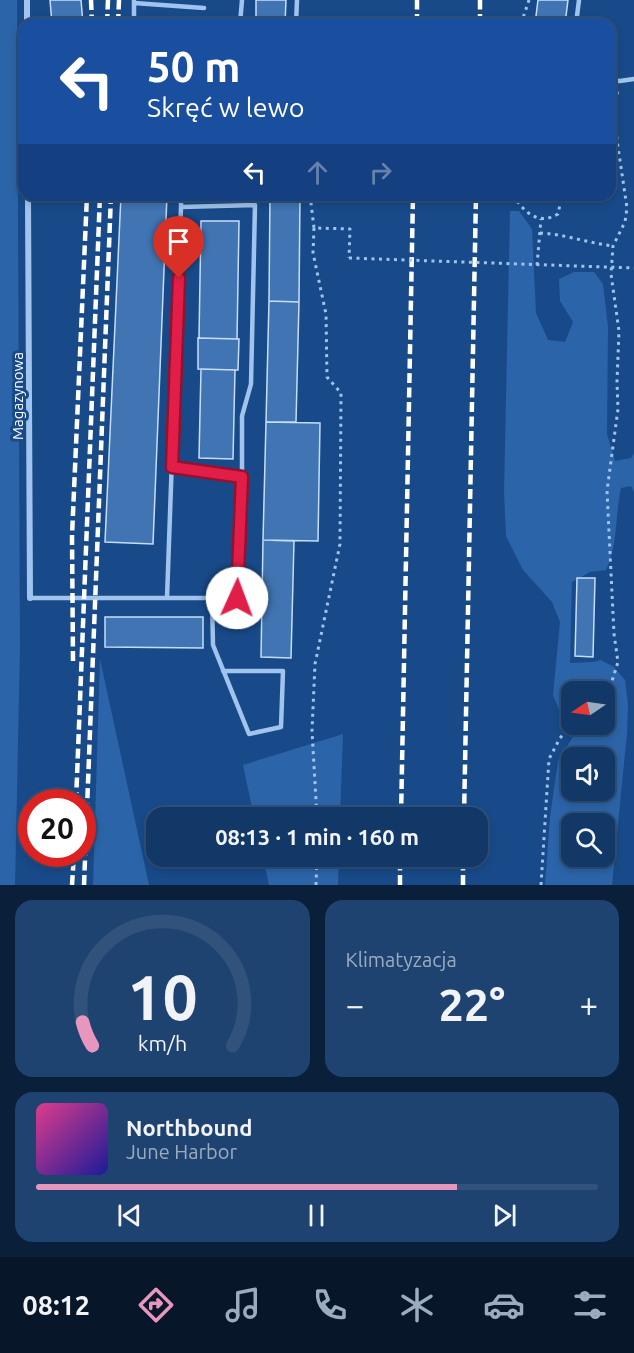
<!DOCTYPE html>
<html lang="pl">
<meta charset="utf-8">
<style>
:root{--surface:#123867;--page:#1f4370;--text:#f1f3f6;--muted:#9cacc0;--line:#31527b;--accent:#e797bd}
body{margin:0;font-family:Ubuntu,sans-serif;background:var(--page);color:var(--text);height:100vh;display:flex;flex-direction:column;font-size:22px;white-space:nowrap}
*{box-sizing:border-box;margin:0}
p{font-size:20px;color:var(--muted)}
.icon{flex:none;width:33px;height:33px;fill:none;stroke:currentColor;stroke-width:2;stroke-linecap:round;stroke-linejoin:round}
.map{position:relative;height:885px;overflow:hidden}
.sheet{display:flex;flex-direction:column;gap:15px;padding:15px;background:#0a1f39;flex:1}
.sheet>*{flex:none}
.banner{position:absolute;left:18px;top:18px;width:598px;height:183px;border-radius:18px;box-shadow:0 3px 9px #0003,0 0 0 2px var(--line);background:#1a4fa0;color:#fff;overflow:hidden}
.needle{width:39px;rotate:257deg}
.fabs{position:absolute;left:561px;top:681px;display:grid;gap:12px}
.fabs a{display:grid;place-items:center;width:54px;height:54px;border-radius:12px;background:var(--surface);box-shadow:0 3px 9px #0003,0 0 0 2px var(--line);font-size:30px}
.speed{position:absolute;left:18px;top:789px;display:flex;gap:12px;font-size:30px;font-weight:700;text-align:center}
.speed>*{display:grid;place-content:center;width:78px;height:78px;border-radius:50%;background:var(--surface);box-shadow:0 3px 9px #0003,0 0 0 2px var(--line);line-height:1}
.speed .limit{border:9px solid #d22;background:#fff;color:#111}
.pin{position:absolute;display:grid;place-items:center;width:51px;height:51px;color:#fff;margin:-62px -26px;border-radius:50% 50% 50% 0;rotate:-45deg;box-shadow:0 0 6px #0007}
.pin .icon{rotate:45deg}
.me{position:absolute;width:66px;margin:-33px;rotate:2deg;stroke-linejoin:round;filter:drop-shadow(0 0 4px #0008)}
.turn{display:flex;align-items:center;gap:21px;height:126px;padding:0 30px;font-size:27px}
.turn .icon{width:78px;height:78px;stroke-width:2.5}
.turn b{display:block;font-size:42px;line-height:51px}
.lanes{display:flex;align-items:center;height:57px;padding:0 30px;background:#0003;justify-content:center;gap:30px;direction:ltr}
.lanes .off{opacity:.35}
.big{font-size:45px;font-weight:700;line-height:1.1}
.sheet .card{flex:1;display:flex;flex-direction:column;justify-content:center;gap:9px;min-width:0;padding:0 21px;border-radius:18px;background:var(--page)}
.sheet .dial{align-items:center;gap:0}
.dial svg{height:156px;overflow:visible;fill:none;stroke:var(--line);stroke-width:7;stroke-linecap:round;text-anchor:middle}
.dial text{fill:var(--text);stroke:none}
.song{display:flex;align-items:center;gap:18px}
.cover{width:72px;height:72px;border-radius:9px;background:linear-gradient(135deg,hsl(330 70% 55%),hsl(240 70% 35%))}
.played{height:6px;border-radius:3px;background:linear-gradient(90deg,var(--accent) 75%,var(--line) 75%)}
.keys{display:flex;justify-content:space-around;direction:ltr}
.heat{display:flex;justify-content:space-between;align-items:center;font-size:33px;direction:ltr}
.sheet .tiles{flex:1;display:grid;gap:15px;grid-template-columns:1fr 1fr}
.card:last-child{grid-column:span 2}
.trip{position:absolute;left:146px;top:807px;width:342px;height:60px;border-radius:18px;background:var(--surface);box-shadow:0 3px 9px #0003,0 0 0 2px var(--line);font-weight:700;line-height:60px;text-align:center}
.tab-bar{display:flex;height:96px;justify-content:space-around;align-items:center;background:#071629;color:var(--muted)}
.tab-bar .icon{width:42px;height:42px}
.tab-bar .current{color:var(--accent)}
.tab-bar b{font-size:27px;color:var(--text)}
.map>svg:first-child{display:block}
.green{fill:#2b64a8;fill-rule:evenodd}
.building{fill:#4074b2;stroke:#c6defa;stroke-width:1.5}
.lines{fill:none;stroke-linecap:round;stroke-linejoin:round}
.path{stroke:#a0c4ee;stroke-width:3;stroke-dasharray:3 4.5;stroke-linecap:butt}
.lane{stroke:#a0c4ee;stroke-width:4.5}
.street{stroke:#a0c4ee;stroke-width:6}
.rail{stroke:#fff;stroke-width:4.5;stroke-dasharray:10 4.5;stroke-linecap:butt}
.path-bridge{stroke:#a0c4ee;stroke-width:3;stroke-dasharray:3 4.5;stroke-linecap:butt}
.route-casing{stroke:#92132f;stroke-width:15}
.route{stroke:#e11d48;stroke-width:10}
.labels{text-anchor:middle;dominant-baseline:central;stroke-width:6;stroke-linejoin:round;paint-order:stroke}
.street-label{font-size:15px;fill:#fff;stroke:#184a89}
</style>
<div class="map">
<svg width="634" height="885" viewBox="0 0 634 885">
<rect width="100%" height="100%" fill="#184a89"/>
<path class="green" d="M0,0H17L20,648L15,885H0Z
M510,211H519L532,229L536,313L548,340L565,342L573,322L560,301L559,279L574,272H594L603,284L608,327L607,434L615,461L631,458L634,453V492L631,486L621,488C615,515 618,545 606,570L590,572L572,582L570,663L593,662L601,660L614,667L625,680L628,704L627,733L612,885H545L550,817L558,761L579,727L564,722L553,695L560,622L552,602L523,570L506,536L504,492ZM572,692H604V724H572ZM572,758H604V790H572ZM572,824H604V856H572Z
M100,659L149,885H93Z
M343,734L340,817H254L243,765Z
M263,857H339L338,885H269Z"/>
<path class="building" d="M50,0H81L83,24H52Z
M256,0H286L285,24H256Z
M538,0H568L565,24H535Z
M121,195H167L153,544L105,542Z
M270,195H300L299,302L269,301Z
M201,221H239L237,339L199,338Z
M269,301L299,302L296,422H266Z
M198,338L239,339L238,370L198,369Z
M201,369L235,370L233,459L199,458Z
M266,422L320,423L318,541L263,540Z
M263,540L294,541L291,658L261,657Z
M577,578H595L593,657L575,656Z
M105,617H203V648L105,647Z"/>
<g class="lines">
<path class="path" d="M521,24L529,0
M310,195L314,228L350,229L349,258
M513,195C524,212 538,226 558,214L562,195
M314,228L313,253L326,314L327,377L341,393L340,544L315,664L312,731L317,818
M540,233C564,234 588,243 613,246
M537,265L541,219
M603,692L612,681L618,662L614,634L607,491L618,409L617,382L619,331L611,274L613,246L625,222L627,208L617,140L615,106L618,89
M316,885L317,856
M541,885L549,759L560,738L573,724"/>
<path class="lane" d="M134,3L204,8
M134,24V0
M240,24L242,0
M296,24L297,0
M576,24L579,0
M610,80L620,81L634,79
M181,195V207
M172,467L242,477
M30,598H237L242,477V416L251,384L255,205L181,207L167,598
M212,598L213,645L249,734L281,727L283,671H223"/>
<path class="street" d="M27,0V24
M28,195L30,598"/>
<path class="rail" d="M91,0L92,24
M107,24L108,0
M118,24L119,0
M417,24V0
M480,24V0
M73,661L72,536L87,195
M76,802L100,195
M401,818L413,195
M464,818L476,195
M72,885L74,854
M84,885L111,195
M400,885V856
M463,885V856"/>
<path class="path-bridge" d="M349,258L634,268"/>
</g>
<g class="lines">
<g class="route-casing">
<path id="route" d="M179,278L172,467L242,477L237,598"/>
</g>
<use href="#route" class="route"/>
</g>
<g class="labels">
<g class="street-label">
<text transform="translate(17 396) rotate(-90)">Magazynowa</text>
</g>
</g>
</svg>
<div class="fabs">
<a><svg class="needle" viewBox="-14 -14 28 28"><path d="M0-13l5 13h-10z" fill="#e53935"/><path d="M0 13l5-13h-10z" fill="#9cacc0"/></svg></a>
<a><svg class="icon" aria-label="sound" viewBox="0 0 24 24"><path d="M4 9h4l5-4v14l-5-4H4zM17 9q2 3 0 6"/></svg></a>
<a><svg class="icon" aria-label="search" viewBox="0 0 24 24"><circle cx="10" cy="10" r="6"/><path d="M15 15l6 6"/></svg></a>
</div>
<div class="speed"><div class="limit">20</div></div>
<div class="pin" style="left:179px;top:278px;background:#d93025"><svg class="icon" aria-label="arrive" viewBox="0 0 24 24"><path d="M6 21V4h12l-3 4 3 4H6"/></svg></div>
<svg class="me" style="left:237px;top:598px" viewBox="-20 -20 40 40"><circle r="19" fill="#fff"/><path d="M0-13L10 11 0 6-10 11z" fill="#e11d48"/></svg>
<div class="trip">08:13 · 1 min · 160 m</div>
<div class="banner">
<div class="turn"><svg class="icon" aria-label="left" viewBox="0 0 24 24"><path d="M17 20v-9H6M10 6l-5 5 5 5"/></svg><div><b>50 m</b>Skręć w lewo</div></div>
<div class="lanes"><svg class="icon" aria-label="left" viewBox="0 0 24 24"><path d="M17 20v-9H6M10 6l-5 5 5 5"/></svg><svg class="icon off" aria-label="ahead" viewBox="0 0 24 24"><path d="M12 20V5M6 11l6-6 6 6"/></svg><svg class="icon off" aria-label="right" viewBox="0 0 24 24"><path d="M7 20v-9h11M14 6l5 5-5 5"/></svg></div>
</div>
</div>
<section class="sheet">
<div class="tiles">
<div class="card dial"><svg viewBox="0 0 100 80">
<path d="M14 69A42 42 0 1 1 86 69"/>
<path d="M14 69A42 42 0 0 1 9 57" stroke="#e797bd"/>
<text x="50" y="56" font-size="32" font-weight="700">10</text>
<text x="50" y="72" font-size="11">km/h</text>
</svg></div>
<div class="card"><p>Klimatyzacja</p>
<div class="heat"><a>−</a><b class="big">22°</b><a>+</a></div>
</div>
<div class="card">
<div class="song"><i class="cover"></i><div><b>Northbound</b><p>June Harbor</p></div></div>
<div class="played"></div>
<div class="keys"><svg class="icon" aria-label="previous" viewBox="0 0 24 24"><path d="M18 5L8 12l10 7zM5 5v14"/></svg><svg class="icon" aria-label="pause" viewBox="0 0 24 24"><path d="M8 5v14M16 5v14"/></svg><svg class="icon" aria-label="next" viewBox="0 0 24 24"><path d="M6 5l10 7-10 7zM19 5v14"/></svg></div>
</div>
</div>
</section>
<nav class="tab-bar">
<b>08:12</b>
<svg class="icon current" aria-label="directions" viewBox="0 0 24 24"><path d="M12 3l9 9-9 9-9-9zM9 14v-3h6M13 9l2 2-2 2"/></svg>
<svg class="icon" aria-label="music" viewBox="0 0 24 24"><path d="M9 18V5l10-2v13"/><circle cx="6" cy="18" r="3"/><circle cx="16" cy="16" r="3"/></svg>
<svg class="icon" aria-label="phone" viewBox="0 0 24 24"><path d="M5 4h4l2 5-3 2q2 4 5 5l2-3 5 2v4C11 20 4 13 5 4z"/></svg>
<svg class="icon" aria-label="climate" viewBox="0 0 24 24"><path d="M12 3v18M4 7l16 10M4 17L20 7"/></svg>
<svg class="icon" aria-label="car" viewBox="0 0 24 24"><path d="M5 17H2v-5l4-1 3-4h7l3 4 3 1v5h-3M9 17h6M6 11h13"/><circle cx="7" cy="17" r="2"/><circle cx="17" cy="17" r="2"/></svg>
<svg class="icon" aria-label="filters" viewBox="0 0 24 24"><path d="M4 7h16M4 17h16"/><circle cx="9" cy="7" r="2"/><circle cx="15" cy="17" r="2"/></svg>
</nav>
